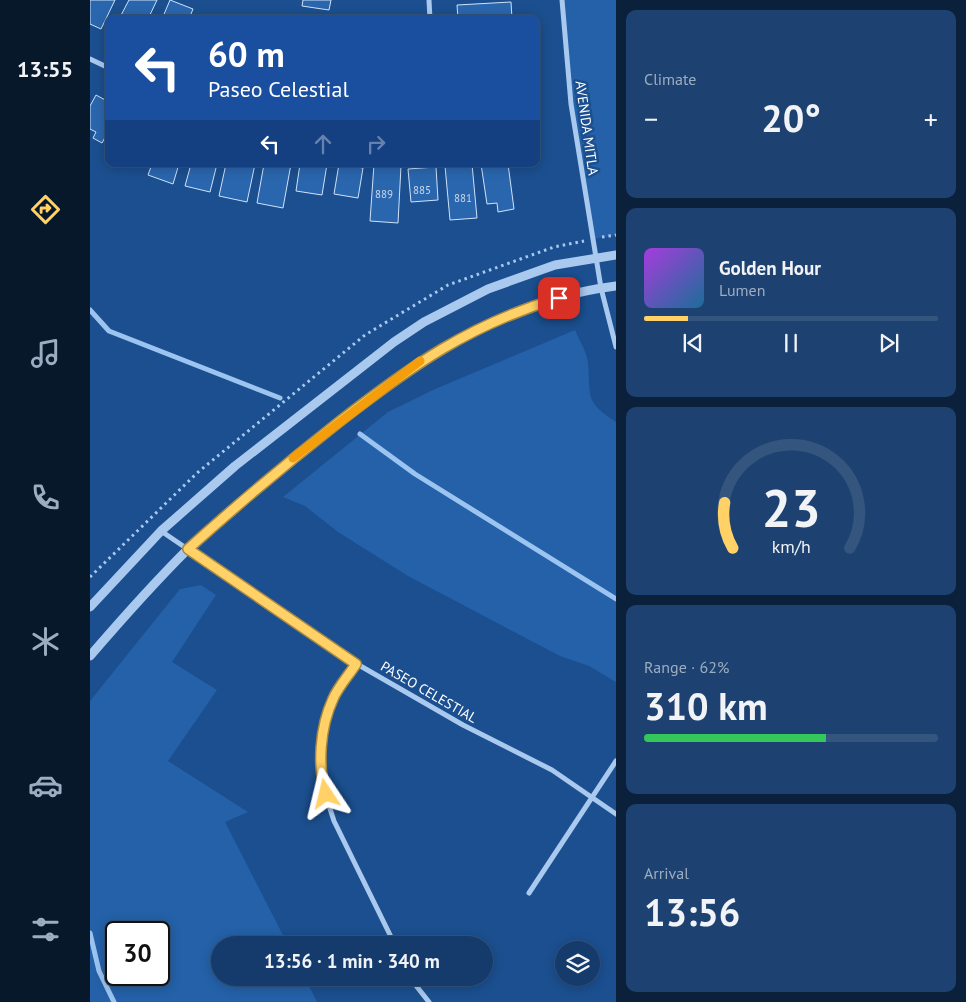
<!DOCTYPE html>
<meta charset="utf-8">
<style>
:root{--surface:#143b6b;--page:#1d4271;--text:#f1f3f6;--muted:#9dadc1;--line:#33557e;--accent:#ffd166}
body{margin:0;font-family:"PT Sans",sans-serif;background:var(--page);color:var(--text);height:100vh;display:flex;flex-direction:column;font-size:19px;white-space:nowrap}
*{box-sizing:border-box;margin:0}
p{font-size:16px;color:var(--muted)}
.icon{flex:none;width:28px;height:28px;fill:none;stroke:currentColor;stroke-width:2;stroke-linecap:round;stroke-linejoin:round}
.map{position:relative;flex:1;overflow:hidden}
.drawer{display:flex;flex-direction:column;gap:10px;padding:10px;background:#0b203b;width:350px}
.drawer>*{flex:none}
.banner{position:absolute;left:15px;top:15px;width:435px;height:152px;border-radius:10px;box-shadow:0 2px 12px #0003,0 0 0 1px var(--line);background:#1a4fa0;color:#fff;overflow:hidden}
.fabs{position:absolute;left:465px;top:941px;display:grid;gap:10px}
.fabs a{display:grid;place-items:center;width:45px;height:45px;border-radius:50%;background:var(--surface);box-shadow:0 2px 12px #0003,0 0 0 1px var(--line);font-size:25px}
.speed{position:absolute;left:15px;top:921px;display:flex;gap:10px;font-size:25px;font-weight:700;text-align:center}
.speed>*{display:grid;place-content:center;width:65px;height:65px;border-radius:50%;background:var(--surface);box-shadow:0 2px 12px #0003,0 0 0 1px var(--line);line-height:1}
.speed .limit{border:2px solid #111;border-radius:8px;background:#fff;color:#111}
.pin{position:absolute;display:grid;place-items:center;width:42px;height:42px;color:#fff;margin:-21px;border-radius:10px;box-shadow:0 2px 8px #0006}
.me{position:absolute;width:55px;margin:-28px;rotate:350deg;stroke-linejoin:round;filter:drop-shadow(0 0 4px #0008)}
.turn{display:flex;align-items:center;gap:18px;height:105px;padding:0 20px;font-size:22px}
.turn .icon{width:65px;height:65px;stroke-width:2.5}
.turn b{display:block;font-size:35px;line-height:42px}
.lanes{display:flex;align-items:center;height:48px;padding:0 20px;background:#0003;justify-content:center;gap:25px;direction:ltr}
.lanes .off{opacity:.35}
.big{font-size:38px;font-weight:600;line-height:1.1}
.drawer .tile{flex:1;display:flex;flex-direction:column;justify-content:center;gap:8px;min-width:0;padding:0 18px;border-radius:10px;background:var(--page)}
.drawer .dial{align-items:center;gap:0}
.dial svg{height:130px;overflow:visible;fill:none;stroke:var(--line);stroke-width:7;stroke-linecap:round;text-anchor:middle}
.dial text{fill:var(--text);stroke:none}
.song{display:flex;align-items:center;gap:15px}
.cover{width:60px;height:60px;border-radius:8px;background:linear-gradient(135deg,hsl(280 70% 55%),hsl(200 70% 35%))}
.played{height:5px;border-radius:2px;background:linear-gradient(90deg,var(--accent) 15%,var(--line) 15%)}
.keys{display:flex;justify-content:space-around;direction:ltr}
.heat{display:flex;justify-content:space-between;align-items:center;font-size:28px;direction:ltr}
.charge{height:8px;border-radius:4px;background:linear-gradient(90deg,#34c759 62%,var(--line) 0)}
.trip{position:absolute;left:121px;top:936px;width:282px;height:50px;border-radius:25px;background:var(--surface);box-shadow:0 2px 12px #0003,0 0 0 1px var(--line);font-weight:600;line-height:50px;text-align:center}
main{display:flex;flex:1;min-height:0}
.dock{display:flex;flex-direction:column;width:90px;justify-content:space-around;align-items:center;background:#08182b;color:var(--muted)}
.dock .icon{width:35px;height:35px}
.dock .on{color:var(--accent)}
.dock b{font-size:22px;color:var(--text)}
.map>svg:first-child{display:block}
.green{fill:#2461a8;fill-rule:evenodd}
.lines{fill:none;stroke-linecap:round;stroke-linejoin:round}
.stream{stroke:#9cc4f0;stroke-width:5}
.building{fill:#2a66ad;stroke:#cfe3fa}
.path{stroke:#a9c9ee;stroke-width:3;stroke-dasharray:2.5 4;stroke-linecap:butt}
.minor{stroke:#a9c9ee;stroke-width:5}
.tertiary{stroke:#a9c9ee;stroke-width:9}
.route-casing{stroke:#a68842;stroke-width:12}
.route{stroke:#ffd166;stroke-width:9}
.slow{stroke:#f59e0b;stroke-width:9}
.labels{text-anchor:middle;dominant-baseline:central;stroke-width:5;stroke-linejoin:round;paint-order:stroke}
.number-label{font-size:11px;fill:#cad9ea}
.street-label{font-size:14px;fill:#fff;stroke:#1b4f8f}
</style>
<main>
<nav class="dock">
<b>13:55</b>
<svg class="icon on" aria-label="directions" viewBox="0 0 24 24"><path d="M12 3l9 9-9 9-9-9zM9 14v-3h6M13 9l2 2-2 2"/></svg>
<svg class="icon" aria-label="music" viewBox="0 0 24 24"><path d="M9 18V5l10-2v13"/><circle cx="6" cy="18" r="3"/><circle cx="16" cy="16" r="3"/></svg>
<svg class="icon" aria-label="phone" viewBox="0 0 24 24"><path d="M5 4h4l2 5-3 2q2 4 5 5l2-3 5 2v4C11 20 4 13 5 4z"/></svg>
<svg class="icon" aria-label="climate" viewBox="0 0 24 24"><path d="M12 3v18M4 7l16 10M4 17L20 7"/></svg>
<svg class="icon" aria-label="car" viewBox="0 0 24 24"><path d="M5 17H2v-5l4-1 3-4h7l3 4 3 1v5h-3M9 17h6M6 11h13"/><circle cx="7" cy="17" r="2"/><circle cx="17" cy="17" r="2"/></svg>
<svg class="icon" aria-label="filters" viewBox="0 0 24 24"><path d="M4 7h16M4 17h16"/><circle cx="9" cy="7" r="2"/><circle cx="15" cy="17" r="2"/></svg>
</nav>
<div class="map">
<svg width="526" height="1002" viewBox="0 0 526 1002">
<rect width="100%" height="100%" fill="#1b4f8f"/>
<path class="green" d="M472,0H526V235L503,239L485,123Z
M485,330C489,340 497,352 498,363C501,398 494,401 526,422V682L499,666L470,656L318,576L248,532L215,506L193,497L298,412L345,389Z
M111,585L126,595L82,662L127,690L78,761L158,812L135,822L198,945H130V978H215L227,1002H0V701L90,589ZM69,932V975H26V932Z"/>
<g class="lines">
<path class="stream" d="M0,310L19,331L190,398
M270,434L325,474L526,599
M0,933L9,971L24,1002"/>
</g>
<path class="building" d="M0,0H25L11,29L0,24Z
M39,0H67L58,19H29Z
M80,0L103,9L99,19H72Z
M213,0H241L239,10L212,6Z
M421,2L422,19H368L367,5Z
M6,95L19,102V130L12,143L3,138L6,132L0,129V106Z
M62,164H89L83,184L58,175Z
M101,164H127L120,192L95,186Z
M136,164H165L157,202L129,196Z
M174,164H201L193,208L167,203Z
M210,164H237L232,195L206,191Z
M249,164L273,168L268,198L244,194Z
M284,164L311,166L308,223L280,221Z
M382,164L387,218L360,220L355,166Z
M391,164H418L424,209L408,212L407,203L397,204Z
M346,167L348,200L321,202L318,169Z"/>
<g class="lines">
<path class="path" d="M512,237L526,235
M0,577L107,473L275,335L358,285L464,247L494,241"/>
<path class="minor" d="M339,0L340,19
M472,0L481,104L511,288L526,347
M0,59L19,68
M71,531L267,664L373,725L462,770L526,814
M267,664L243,699L232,737L231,781L244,821L305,945
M439,893L526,761
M320,978L339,1002"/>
<path class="tertiary" d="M0,607L71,531L145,466L304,342L334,322L398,289L465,265L526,255
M0,656C31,620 63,584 97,550C141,507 190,468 239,430C332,358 405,302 526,286"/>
</g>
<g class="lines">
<g class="route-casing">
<path id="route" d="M236,794C227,766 230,727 243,699C248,687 259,675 266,664L98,549C147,505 197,463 249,422C321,366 380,324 469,298"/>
</g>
<use href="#route" class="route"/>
<path class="slow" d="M203,458L330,361"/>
</g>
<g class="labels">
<g class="number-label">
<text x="332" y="190">885</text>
<text x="294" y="194">889</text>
<text x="373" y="198">881</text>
</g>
<g class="street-label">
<text transform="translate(497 128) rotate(82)">AVENIDA MITLA</text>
<text transform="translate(339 692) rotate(30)">PASEO CELESTIAL</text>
</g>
</g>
</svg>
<div class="fabs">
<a><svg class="icon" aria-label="layers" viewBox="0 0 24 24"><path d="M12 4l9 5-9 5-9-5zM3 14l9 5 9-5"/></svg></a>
</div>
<div class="speed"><div class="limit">30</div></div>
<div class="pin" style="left:469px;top:298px;background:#d93025"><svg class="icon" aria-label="arrive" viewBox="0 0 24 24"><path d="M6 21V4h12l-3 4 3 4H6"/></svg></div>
<svg class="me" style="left:236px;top:794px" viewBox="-20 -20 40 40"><path d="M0-17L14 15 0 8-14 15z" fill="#ffd166" stroke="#fff" stroke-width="4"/></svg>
<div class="trip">13:56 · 1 min · 340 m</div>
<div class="banner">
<div class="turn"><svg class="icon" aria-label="left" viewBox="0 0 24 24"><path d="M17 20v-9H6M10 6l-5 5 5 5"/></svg><div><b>60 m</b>Paseo Celestial</div></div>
<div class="lanes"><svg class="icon" aria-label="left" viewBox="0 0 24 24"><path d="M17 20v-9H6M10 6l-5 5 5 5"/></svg><svg class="icon off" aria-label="ahead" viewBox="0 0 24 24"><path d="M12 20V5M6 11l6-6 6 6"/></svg><svg class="icon off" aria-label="right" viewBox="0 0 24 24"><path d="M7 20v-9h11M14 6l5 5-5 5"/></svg></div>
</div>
</div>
<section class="drawer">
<div class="tile"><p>Climate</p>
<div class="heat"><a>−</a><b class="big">20°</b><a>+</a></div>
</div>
<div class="tile">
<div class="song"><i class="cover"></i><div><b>Golden Hour</b><p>Lumen</p></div></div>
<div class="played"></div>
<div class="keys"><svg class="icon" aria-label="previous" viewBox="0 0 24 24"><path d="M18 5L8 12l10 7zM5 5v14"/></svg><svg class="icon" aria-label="pause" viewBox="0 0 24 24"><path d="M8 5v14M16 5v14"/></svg><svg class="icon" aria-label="next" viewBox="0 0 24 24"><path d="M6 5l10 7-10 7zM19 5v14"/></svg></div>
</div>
<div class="tile dial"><svg viewBox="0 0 100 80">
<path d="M14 69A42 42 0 1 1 86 69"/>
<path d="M14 69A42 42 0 0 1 9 41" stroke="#ffd166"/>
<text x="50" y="56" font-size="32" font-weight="700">23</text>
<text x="50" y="72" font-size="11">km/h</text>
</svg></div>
<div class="tile"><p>Range · 62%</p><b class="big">310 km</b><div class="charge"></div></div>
<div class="tile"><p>Arrival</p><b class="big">13:56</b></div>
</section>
</main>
